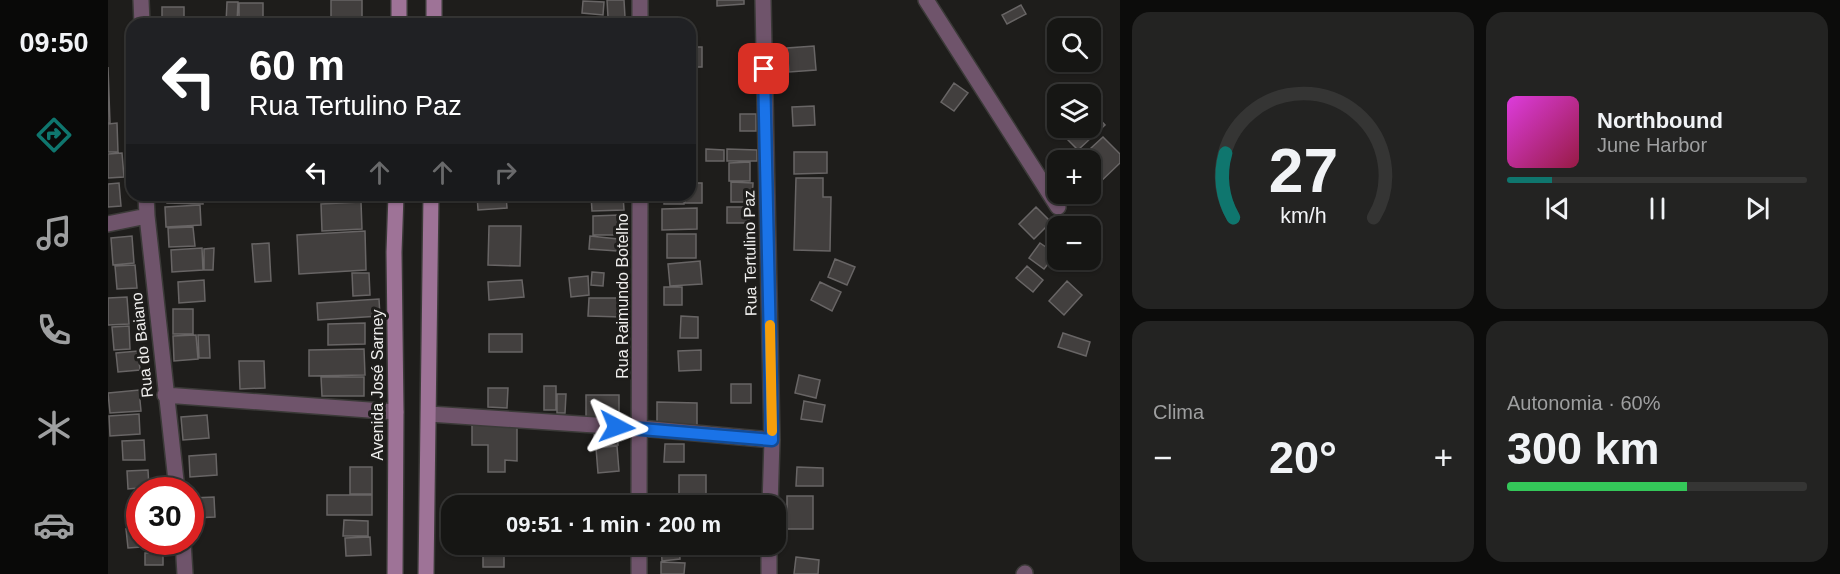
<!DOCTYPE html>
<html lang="pt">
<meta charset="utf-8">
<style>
:root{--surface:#161614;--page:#232322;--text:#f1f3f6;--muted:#9e9fa0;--line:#353534;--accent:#0f766e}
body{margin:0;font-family:Helvetica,sans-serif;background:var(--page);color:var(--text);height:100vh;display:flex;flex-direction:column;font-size:22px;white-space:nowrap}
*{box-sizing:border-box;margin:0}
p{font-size:20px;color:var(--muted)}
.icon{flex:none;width:33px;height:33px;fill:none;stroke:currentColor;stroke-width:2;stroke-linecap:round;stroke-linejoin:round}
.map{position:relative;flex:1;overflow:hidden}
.details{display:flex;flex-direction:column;gap:12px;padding:12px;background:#0c0c0b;width:720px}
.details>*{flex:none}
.banner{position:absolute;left:18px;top:18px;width:570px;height:183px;border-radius:18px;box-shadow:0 2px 4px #0004,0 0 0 2px var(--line);background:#202124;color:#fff;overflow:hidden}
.buttons{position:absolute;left:939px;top:18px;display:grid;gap:12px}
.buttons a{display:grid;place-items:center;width:54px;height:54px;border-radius:12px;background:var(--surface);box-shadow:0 2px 4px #0004,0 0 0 2px var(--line);font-size:30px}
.speed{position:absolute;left:18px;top:477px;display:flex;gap:12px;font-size:30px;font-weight:700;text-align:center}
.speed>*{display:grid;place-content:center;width:78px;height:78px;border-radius:50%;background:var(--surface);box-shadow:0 2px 4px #0004,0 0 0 2px var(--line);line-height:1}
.speed .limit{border:9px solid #d22;background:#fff;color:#111}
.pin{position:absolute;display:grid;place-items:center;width:51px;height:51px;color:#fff;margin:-26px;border-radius:12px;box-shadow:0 3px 9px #0006}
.me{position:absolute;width:66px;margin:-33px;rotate:94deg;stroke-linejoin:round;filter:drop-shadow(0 0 4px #0008)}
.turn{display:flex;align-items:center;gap:21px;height:126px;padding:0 24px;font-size:27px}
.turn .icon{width:78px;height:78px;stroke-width:2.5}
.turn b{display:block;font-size:42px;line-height:51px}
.lanes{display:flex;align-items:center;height:57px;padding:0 24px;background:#0003;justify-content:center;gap:30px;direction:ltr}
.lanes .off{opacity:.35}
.big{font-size:45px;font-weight:800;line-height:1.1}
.details .tile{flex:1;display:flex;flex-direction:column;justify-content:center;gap:9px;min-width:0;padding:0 21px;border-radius:18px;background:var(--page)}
.details .dial{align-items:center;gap:0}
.dial svg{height:156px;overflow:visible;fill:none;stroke:var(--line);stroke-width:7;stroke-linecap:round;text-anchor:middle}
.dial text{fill:var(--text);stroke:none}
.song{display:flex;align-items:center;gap:18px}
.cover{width:72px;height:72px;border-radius:9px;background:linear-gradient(135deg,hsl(300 70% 55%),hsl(340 70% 35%))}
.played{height:6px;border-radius:3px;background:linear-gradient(90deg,var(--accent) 15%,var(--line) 15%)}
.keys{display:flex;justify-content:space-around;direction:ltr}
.heat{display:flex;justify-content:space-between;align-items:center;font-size:33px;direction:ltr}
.charge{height:9px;border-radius:4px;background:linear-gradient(90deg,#34c759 60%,var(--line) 0)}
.details .tiles{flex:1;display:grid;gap:12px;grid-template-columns:repeat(2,1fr)}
.trip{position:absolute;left:333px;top:495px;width:345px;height:60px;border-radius:18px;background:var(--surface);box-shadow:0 2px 4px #0004,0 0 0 2px var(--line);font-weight:800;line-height:60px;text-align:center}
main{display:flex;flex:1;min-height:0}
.dock{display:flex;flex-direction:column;width:108px;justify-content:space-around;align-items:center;background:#090908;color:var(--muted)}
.dock .icon{width:42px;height:42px}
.dock .current{color:var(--accent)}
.dock b{font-size:27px;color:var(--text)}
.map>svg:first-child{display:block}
.building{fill:#423f3e;stroke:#686565;stroke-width:1.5}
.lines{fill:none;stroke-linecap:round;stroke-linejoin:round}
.street-casing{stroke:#3b3a38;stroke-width:18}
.secondary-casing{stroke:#3b3a38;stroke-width:18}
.street{stroke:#6f546b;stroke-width:15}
.secondary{stroke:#9e7397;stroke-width:15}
.route-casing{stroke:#114b97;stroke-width:15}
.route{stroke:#1a73e8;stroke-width:10}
.slow{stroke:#f59e0b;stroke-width:10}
.labels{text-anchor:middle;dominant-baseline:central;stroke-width:6;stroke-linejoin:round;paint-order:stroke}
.street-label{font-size:16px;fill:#eeedec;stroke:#1e1d1b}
</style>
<main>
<nav class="dock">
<b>09:50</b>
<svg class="icon current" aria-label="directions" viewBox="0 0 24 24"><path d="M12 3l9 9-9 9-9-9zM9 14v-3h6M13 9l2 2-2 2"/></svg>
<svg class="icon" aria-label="music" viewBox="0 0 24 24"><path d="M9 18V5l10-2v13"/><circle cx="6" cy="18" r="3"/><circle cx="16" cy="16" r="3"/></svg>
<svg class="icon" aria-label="phone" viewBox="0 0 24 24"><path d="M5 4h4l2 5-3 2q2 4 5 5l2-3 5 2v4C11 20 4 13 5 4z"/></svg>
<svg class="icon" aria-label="climate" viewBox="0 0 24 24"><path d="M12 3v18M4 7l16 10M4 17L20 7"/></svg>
<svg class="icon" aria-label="car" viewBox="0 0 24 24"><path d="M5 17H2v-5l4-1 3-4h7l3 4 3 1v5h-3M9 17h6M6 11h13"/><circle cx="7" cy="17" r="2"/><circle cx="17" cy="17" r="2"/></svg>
</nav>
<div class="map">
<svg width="1012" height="574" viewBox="0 0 1012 574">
<rect width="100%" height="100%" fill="#1e1d1b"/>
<path class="building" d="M223,0H254V20L223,21Z
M499,0H516L517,17H500Z
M609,0H636V4L609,6Z
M475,1L496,2L495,15L474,13Z
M119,2H130L129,23H118Z
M131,3H155V24H131Z
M913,5L918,14L899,24L894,15Z
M54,7H76V24H54Z
M361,20H384V24H361Z
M706,46L708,70L681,72L679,48Z
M582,47H594V67H582Z
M0,67L2,123H0Z
M846,83L860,93L846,111L833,102Z
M706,106L707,125L685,126L684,107Z
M982,109L997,125L970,150L953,133L958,128H982Z
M632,114H648V131H632Z
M9,123L10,152H0V124Z
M582,133H587V157H582Z
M995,137L1012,154V163L988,186L982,180V160H970Z
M598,149L616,150V161H598Z
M619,149L649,150V161H619Z
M686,152H719V173L686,174Z
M14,153L16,177L0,178V154Z
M642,162V181H621V163Z
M688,178H715V197H723L722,251L686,250Z
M623,182L645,183L644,202H623Z
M11,183L13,206L0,207V184Z
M582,183H594V203H577V195H582Z
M59,195H95V204L59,203Z
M224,195H253V197L224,198Z
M369,195H398L399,208L370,210Z
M483,195H515L516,210L484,211Z
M556,195H576V204H556Z
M253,202L254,229L214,231L213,204Z
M92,205L93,225L58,227L57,207Z
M619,207H641V223H619Z
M928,207L943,222L926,239L911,224Z
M589,208V229L554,230V209Z
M511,215V235H485V216Z
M381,226H413L412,266L380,265Z
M85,227L87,246L61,247L60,228Z
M257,231L258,270L191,274L189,235Z
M559,234H588V258H559Z
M24,236L26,263L5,265L3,238Z
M482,236L510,239L509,251L481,249Z
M161,243L163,281L147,282L144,244Z
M932,243L948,254L936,269L921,258Z
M94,248L95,270L64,272L63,250Z
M106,248L105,270H96V249Z
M727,259L747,267L739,285L720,277Z
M592,261L594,284L562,286L560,264Z
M27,265L29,288L9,289L7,266Z
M919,266L935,280L925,292L908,278Z
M484,272L496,273L495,286L483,285Z
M244,273H261L262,295L245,296Z
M480,276L481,295L463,297L461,278Z
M96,280L97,301L71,303L70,282Z
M414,280L416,297L381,300L380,282Z
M959,281L974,295L956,315L941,301Z
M712,282L733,292L724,311L703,300Z
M556,287H574V305H556Z
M19,297L21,324L0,325V298Z
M481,298H513V317L480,316Z
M271,299L272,316L210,320L209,303Z
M65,309H85V334H65Z
M573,316L590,317V338H572Z
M257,323V344L220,345V324Z
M21,326L22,349L6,350L4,327Z
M955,333L982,342L978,356L950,347Z
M381,334H414V352H381Z
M88,335L90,359L66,361L65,336Z
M90,335H101L102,358H91Z
M256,349L257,375L201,376V350Z
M593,350V370L571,371L570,351Z
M30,351L32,370L10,372L8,353Z
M131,361H156L157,388L132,389Z
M691,375L712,380L708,398L687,393Z
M213,377H256V396H214Z
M623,384H643V403H623Z
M436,386H448V410H436Z
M380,388H400L399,408L380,407Z
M31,390L33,411L2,413L0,393Z
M449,394H458L457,413H449Z
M478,395H511V419H478Z
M696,401L717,405L714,422L693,419Z
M549,402L589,403V425H549Z
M31,414L32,434L2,436L1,416Z
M99,415L101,438L75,440L73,417Z
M364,425H409V461L397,460V472H380V445H364Z
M509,431L510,445L487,447L486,432Z
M36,440L37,460H15L14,441Z
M557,444H576V462H556Z
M509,446L511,471L490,473L488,448Z
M108,454L109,475L82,477L81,456Z
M242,467H264V494H242Z
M689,467L715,468V486H688Z
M40,470L41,487L20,489L19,471Z
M571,475H598V500H571Z
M375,494L417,495V506H375Z
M219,495H264V515H219Z
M679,496H705V529H679Z
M106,497L107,517L85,518L83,498Z
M236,520L260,521V536H235Z
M32,528V542H46L47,546L20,548L18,529Z
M262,537L263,555L238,556L237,538Z
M490,544H511L512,556H490Z
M553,544H571L572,559L554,561Z
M375,547H396V567H375Z
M37,553H55V565H37Z
M688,557L711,560L710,574H686Z
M553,562L577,563L576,574H553Z"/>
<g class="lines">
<g class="street-casing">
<path id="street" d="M33,0L34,24
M532,0V24
M655,0L664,440L662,506
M818,0L950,207
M38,195L39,216L69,490
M0,224L39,216
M57,395L288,412
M321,414L532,428L664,440
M531,506L532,195
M75,542L77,574
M531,574V544
M661,574V544
M916,574L917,573"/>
</g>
<g class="secondary-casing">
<path id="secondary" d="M291,24V0
M326,24V0
M287,574L288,412L286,252L288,195
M318,574L323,195"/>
</g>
<use href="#street" class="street"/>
<use href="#secondary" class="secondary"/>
</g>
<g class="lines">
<g class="route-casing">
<path id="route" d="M509,427L664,440L656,69"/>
</g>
<use href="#route" class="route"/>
<path class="slow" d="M662,325L664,431"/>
</g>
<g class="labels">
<g class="street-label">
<text transform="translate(642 253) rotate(-91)">Rua Tertulino Paz</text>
<text transform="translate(514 296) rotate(-90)">Rua Raimundo Botelho</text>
<text transform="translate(34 345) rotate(-96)">Rua do Baiano</text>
<text transform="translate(269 385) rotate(-90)">Avenida José Sarney</text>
</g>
</g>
</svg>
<div class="buttons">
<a><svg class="icon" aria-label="search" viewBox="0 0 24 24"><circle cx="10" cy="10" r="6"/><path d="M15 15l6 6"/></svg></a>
<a><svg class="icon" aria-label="layers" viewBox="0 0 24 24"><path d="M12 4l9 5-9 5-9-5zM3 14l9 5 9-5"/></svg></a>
<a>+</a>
<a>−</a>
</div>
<div class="speed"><div class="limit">30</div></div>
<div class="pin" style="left:656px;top:69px;background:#d93025"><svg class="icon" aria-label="arrive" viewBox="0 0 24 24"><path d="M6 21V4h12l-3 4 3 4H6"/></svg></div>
<svg class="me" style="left:509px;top:427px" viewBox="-20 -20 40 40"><path d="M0-17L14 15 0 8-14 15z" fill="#1a73e8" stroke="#fff" stroke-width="4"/></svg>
<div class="trip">09:51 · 1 min · 200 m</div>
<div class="banner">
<div class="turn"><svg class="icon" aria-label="left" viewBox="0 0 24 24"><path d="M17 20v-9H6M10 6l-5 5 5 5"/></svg><div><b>60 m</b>Rua Tertulino Paz</div></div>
<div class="lanes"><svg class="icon" aria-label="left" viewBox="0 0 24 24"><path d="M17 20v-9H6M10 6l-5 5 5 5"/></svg><svg class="icon off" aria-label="ahead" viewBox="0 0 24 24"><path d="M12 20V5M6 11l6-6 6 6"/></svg><svg class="icon off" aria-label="ahead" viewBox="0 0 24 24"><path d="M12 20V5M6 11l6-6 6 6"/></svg><svg class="icon off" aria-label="right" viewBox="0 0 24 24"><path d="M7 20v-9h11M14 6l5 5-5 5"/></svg></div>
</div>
</div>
<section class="details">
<div class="tiles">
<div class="tile dial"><svg viewBox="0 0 100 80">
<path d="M14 69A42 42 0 1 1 86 69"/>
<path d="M14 69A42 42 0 0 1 10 36" stroke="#0f766e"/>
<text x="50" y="56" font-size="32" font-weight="700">27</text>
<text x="50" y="72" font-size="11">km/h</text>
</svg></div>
<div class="tile">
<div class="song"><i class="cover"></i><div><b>Northbound</b><p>June Harbor</p></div></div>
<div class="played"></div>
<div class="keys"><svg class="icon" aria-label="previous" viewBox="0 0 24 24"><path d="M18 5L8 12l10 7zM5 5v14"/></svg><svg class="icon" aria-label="pause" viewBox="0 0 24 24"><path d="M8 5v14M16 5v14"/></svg><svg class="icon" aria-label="next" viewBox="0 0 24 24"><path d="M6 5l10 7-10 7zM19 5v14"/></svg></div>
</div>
<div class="tile"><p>Clima</p>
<div class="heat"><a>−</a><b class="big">20°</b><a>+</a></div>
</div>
<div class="tile"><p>Autonomia · 60%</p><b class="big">300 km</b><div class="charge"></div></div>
</div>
</section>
</main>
